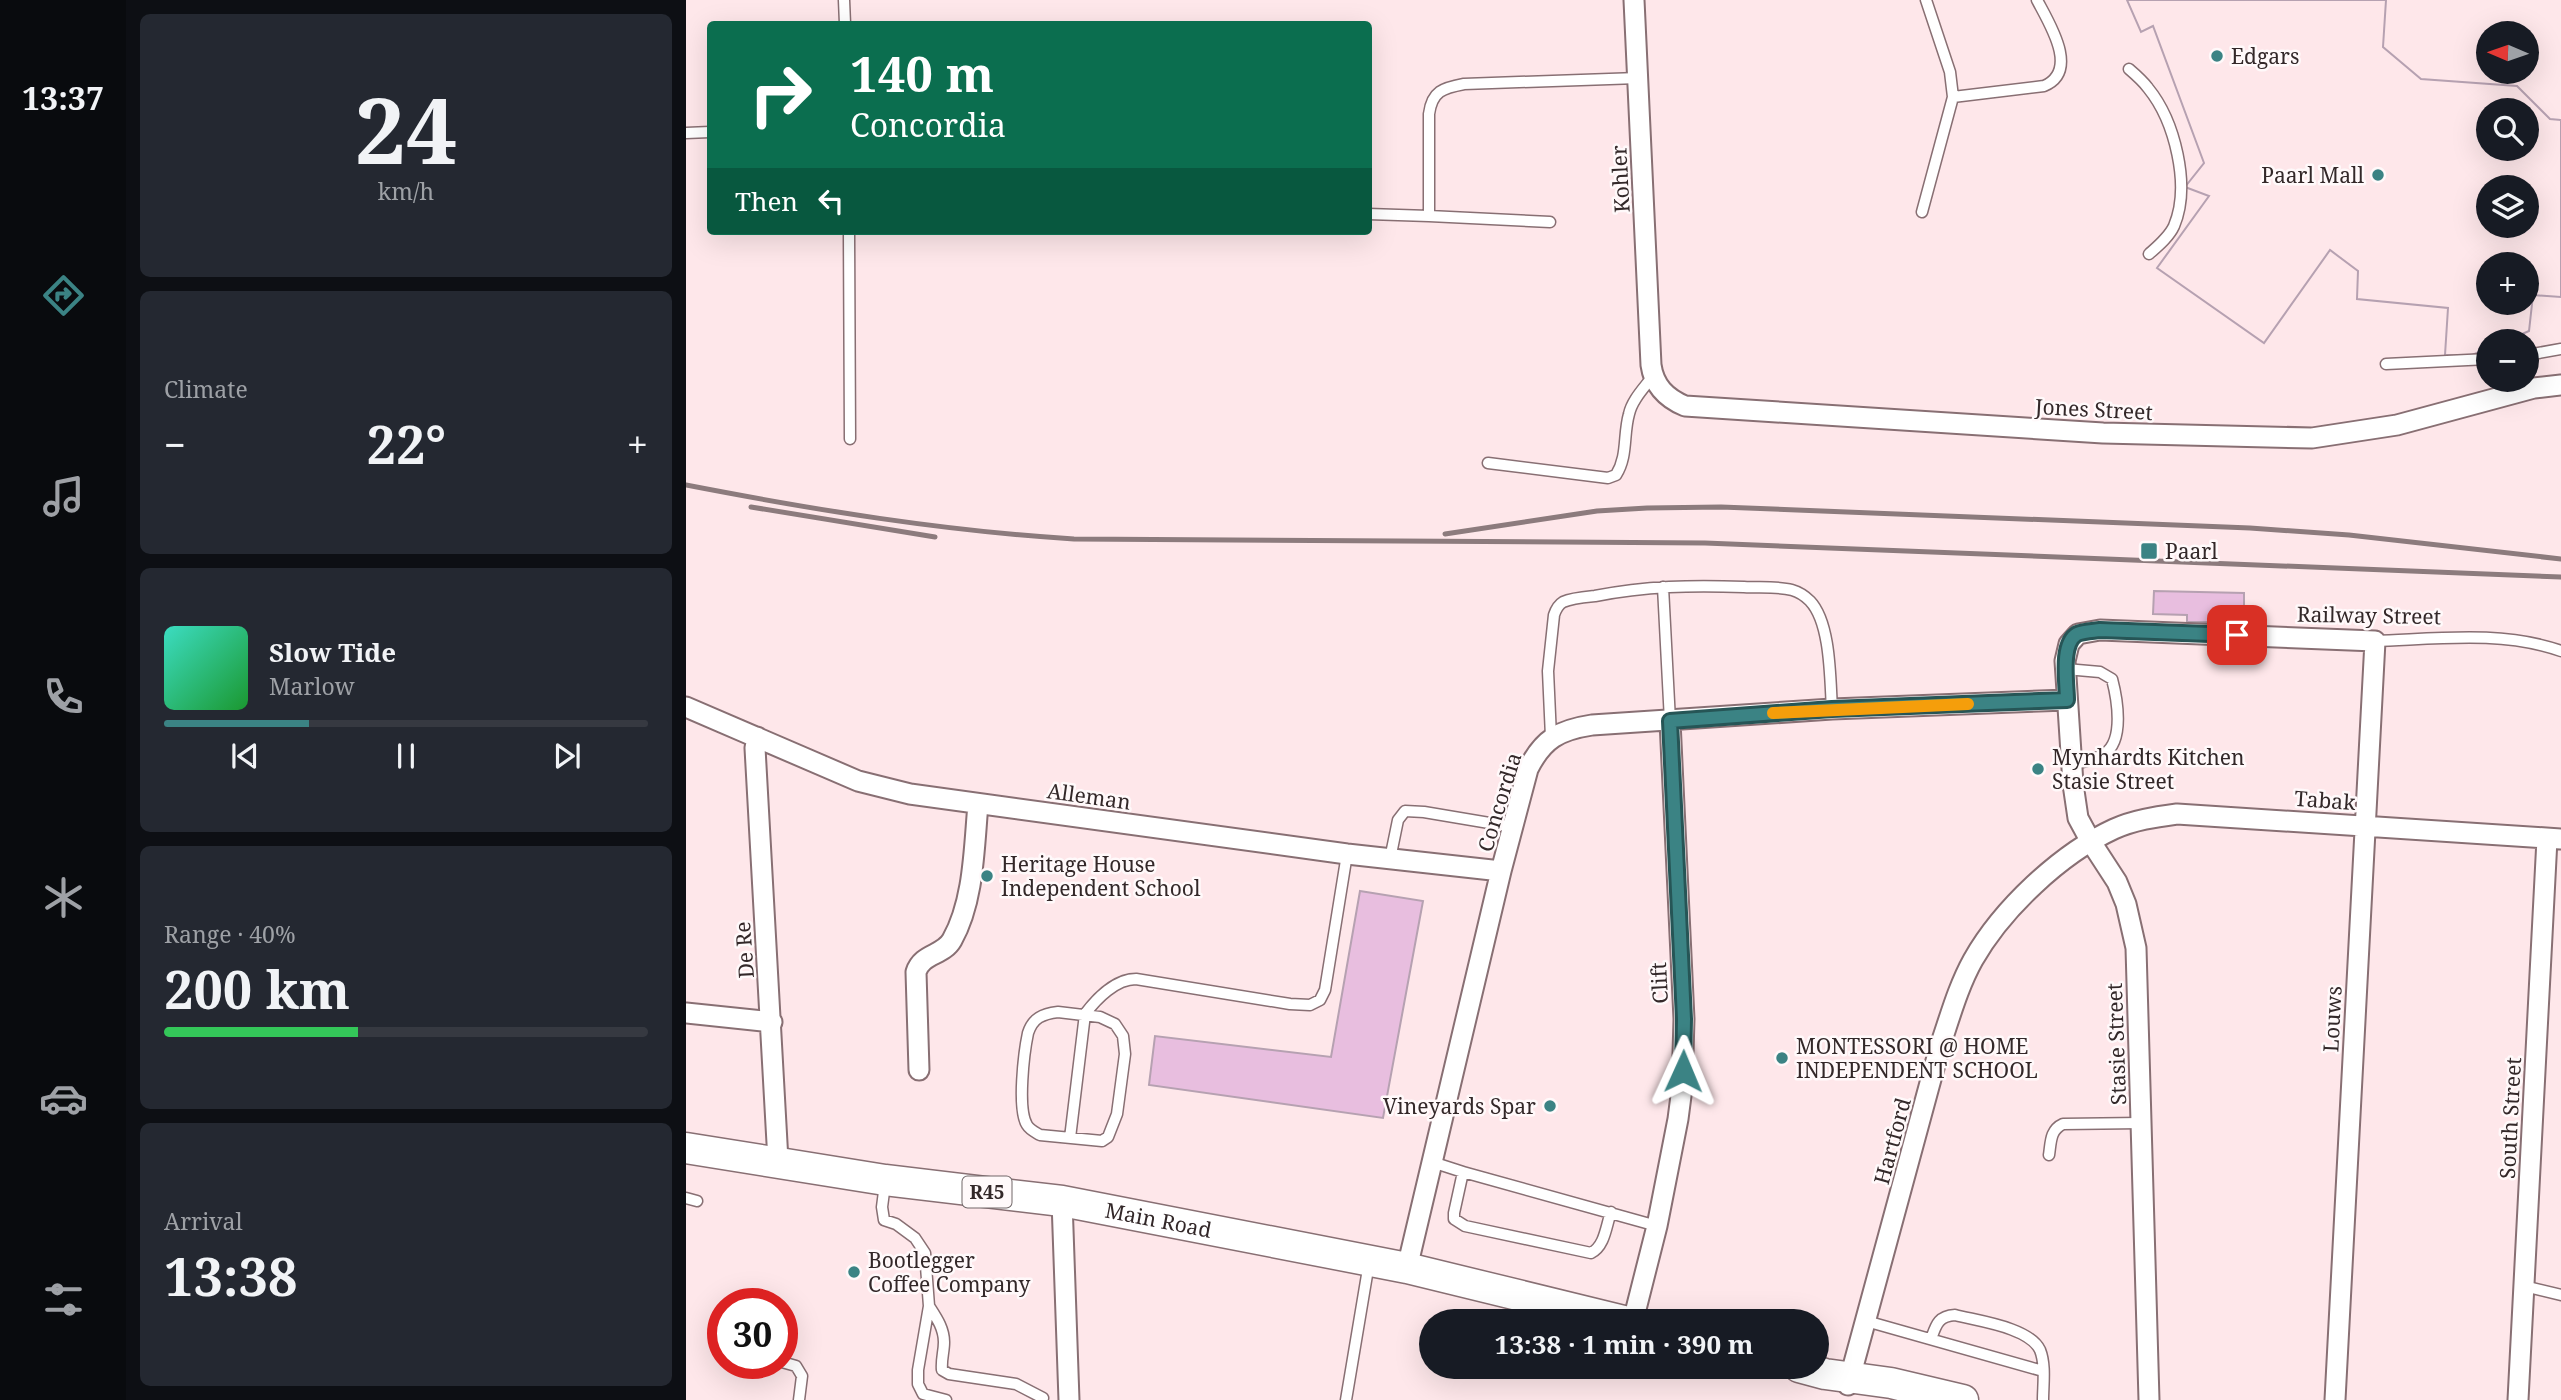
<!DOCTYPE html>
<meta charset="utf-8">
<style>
:root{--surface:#171b24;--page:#242831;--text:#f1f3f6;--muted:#9ea1a6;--line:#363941;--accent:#3b8384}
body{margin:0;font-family:"Noto Serif",serif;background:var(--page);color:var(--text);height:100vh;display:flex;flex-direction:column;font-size:26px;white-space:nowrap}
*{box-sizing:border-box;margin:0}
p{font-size:23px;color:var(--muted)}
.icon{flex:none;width:38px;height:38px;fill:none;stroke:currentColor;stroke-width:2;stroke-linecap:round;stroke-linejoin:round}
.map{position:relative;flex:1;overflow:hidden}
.drawer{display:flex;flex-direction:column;gap:14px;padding:14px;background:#0d0f14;width:560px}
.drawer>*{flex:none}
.guide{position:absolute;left:21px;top:21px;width:665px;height:214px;border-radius:7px;box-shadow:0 7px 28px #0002;background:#0b6e4f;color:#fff;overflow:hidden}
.needle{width:46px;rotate:272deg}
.buttons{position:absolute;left:1790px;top:21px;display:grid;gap:14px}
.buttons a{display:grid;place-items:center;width:63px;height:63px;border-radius:50%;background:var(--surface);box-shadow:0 7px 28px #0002;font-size:35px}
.speed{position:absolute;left:21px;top:1288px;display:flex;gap:14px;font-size:35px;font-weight:700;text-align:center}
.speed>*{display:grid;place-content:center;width:91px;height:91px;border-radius:50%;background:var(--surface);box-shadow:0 7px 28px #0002;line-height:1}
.speed .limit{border:10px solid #d22;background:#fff;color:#111}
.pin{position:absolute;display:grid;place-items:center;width:60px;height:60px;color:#fff;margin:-30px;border-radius:14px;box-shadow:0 4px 10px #0006}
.me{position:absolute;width:77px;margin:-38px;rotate:1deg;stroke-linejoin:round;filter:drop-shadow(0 0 5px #0008)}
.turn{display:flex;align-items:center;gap:24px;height:147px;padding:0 28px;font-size:32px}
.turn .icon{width:91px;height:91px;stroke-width:2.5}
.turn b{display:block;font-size:49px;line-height:60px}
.then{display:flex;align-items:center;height:66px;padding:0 28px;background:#0003;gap:14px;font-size:26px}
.big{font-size:52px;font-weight:700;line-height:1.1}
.drawer .card{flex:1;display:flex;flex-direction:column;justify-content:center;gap:10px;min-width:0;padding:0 24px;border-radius:10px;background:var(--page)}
.drawer .dial{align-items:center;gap:0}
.dial b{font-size:91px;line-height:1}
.song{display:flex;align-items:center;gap:21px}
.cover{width:84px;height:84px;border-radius:10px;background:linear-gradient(135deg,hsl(170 70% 55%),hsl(130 70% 35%))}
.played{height:7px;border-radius:4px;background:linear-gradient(90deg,var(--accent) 30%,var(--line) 30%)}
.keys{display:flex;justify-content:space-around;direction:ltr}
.heat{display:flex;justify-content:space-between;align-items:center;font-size:38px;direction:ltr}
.charge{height:10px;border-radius:5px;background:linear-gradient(90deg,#34c759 40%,var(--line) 0)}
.trip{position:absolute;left:733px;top:1309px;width:410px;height:70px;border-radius:35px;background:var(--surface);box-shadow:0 7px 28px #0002;font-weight:700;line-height:70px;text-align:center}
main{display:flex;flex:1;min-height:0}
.tab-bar{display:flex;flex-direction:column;width:126px;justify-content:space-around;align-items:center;background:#090b0e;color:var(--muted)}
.tab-bar .icon{width:49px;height:49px}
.tab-bar .active{color:var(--accent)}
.tab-bar b{font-size:32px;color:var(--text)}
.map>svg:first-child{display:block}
.building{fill:#e8bedf;stroke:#b6a1b1;stroke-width:2;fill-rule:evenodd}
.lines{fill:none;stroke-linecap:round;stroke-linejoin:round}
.lane-casing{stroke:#886f73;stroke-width:13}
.street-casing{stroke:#886f73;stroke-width:23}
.primary-casing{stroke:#886f73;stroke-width:33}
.lane{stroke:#fff;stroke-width:10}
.street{stroke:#fff;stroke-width:19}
.primary{stroke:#fff;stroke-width:30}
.rail{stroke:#8c7b7d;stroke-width:5}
.route-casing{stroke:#265556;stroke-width:18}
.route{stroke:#3b8384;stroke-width:12}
.slow{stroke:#f59e0b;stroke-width:12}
.poi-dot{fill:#3b8384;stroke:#fff9fa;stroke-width:2.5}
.labels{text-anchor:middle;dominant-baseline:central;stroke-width:5;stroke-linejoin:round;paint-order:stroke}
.shield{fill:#fff9fa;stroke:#706768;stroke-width:2}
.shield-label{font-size:19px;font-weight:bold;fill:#332829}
.poi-label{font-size:21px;fill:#332829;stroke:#fff9fa;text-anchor:start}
.street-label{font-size:21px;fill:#332829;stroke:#fff9fa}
</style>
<main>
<nav class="tab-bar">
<b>13:37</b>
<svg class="icon active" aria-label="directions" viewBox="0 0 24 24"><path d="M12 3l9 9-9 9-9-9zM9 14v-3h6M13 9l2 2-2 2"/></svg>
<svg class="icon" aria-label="music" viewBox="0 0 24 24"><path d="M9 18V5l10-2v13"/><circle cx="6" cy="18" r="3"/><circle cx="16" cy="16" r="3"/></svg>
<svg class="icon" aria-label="phone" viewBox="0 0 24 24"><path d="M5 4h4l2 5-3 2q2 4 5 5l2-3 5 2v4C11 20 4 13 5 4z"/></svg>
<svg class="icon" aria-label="climate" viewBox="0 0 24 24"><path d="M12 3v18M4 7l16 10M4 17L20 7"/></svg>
<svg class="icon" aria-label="car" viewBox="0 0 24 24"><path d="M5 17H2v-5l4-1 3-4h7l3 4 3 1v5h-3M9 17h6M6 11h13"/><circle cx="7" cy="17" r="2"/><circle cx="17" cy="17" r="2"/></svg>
<svg class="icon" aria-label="filters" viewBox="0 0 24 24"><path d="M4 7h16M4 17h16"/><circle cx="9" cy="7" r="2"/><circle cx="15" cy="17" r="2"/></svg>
</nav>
<section class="drawer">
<div class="card dial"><b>24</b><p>km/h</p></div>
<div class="card"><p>Climate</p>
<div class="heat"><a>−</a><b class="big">22°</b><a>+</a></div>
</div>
<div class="card">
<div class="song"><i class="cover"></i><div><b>Slow Tide</b><p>Marlow</p></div></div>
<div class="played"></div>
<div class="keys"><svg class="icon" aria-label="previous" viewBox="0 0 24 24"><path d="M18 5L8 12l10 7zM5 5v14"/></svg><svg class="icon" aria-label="pause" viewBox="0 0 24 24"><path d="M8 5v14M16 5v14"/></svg><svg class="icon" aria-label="next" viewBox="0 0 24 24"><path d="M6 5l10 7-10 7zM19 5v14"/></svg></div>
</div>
<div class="card"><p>Range · 40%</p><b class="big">200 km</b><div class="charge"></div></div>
<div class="card"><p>Arrival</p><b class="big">13:38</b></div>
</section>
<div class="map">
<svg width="1875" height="1400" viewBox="0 0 1875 1400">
<rect width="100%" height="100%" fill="#fee7ea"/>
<path class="building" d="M1441,0H1700L1697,47L1735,79L1831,86L1864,119L1875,120V297L1847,295L1843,331L1820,341H1802V348L1784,356L1759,355L1762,308L1671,299L1672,271L1644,250L1578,343L1471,268L1523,196L1499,187L1518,163L1467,26L1455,32ZM1802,110H1841V149H1802ZM1802,187H1841V226H1802ZM1802,264H1841V303H1802Z
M1441,0H1700L1697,47L1735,79L1831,86L1864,119L1875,120V297L1847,295L1843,331L1820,341H1802V348L1784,356L1759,355L1762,308L1671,299L1672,271L1644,250L1578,343L1471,268L1523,196L1499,187L1518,163L1467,26L1455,32ZM1802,110H1841V149H1802ZM1802,187H1841V226H1802ZM1802,264H1841V303H1802Z
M1468,591L1558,593V617H1524V622H1501V615L1467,614Z
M674,891L737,901L697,1118L463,1085L469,1036L645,1057Z"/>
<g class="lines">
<g class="lane-casing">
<path id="lane" d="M158,0L159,24
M1443,69C1450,75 1457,81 1462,88C1489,121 1505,186 1488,226C1483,237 1472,246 1463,254
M1267,97L1358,86C1394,71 1363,23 1351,0
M0,133L24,132
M1236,212L1267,97L1264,72L1240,0
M682,214L743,216V114C746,91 757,88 778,84L952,78
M743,216L864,222
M163,231L164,439
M1841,355L1875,349
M1700,364L1802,359
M802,463L922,478L930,475C942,456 937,435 943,414C946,400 958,388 967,376
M977,587L984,721
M1689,641C1750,639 1816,630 1875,651
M1380,669L1414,672L1426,679C1431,698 1439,741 1418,754C1409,760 1396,762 1386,765
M865,737L862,671L868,615C870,609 872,605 877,602C886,598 899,597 909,596C960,586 1006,585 1058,587C1073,588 1091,586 1106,590C1113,592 1119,596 1124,601C1145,623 1144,680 1146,709
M704,859L712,820L719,811L738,812L827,827
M372,1012L414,1017L429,1024L437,1036L439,1054L431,1114L422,1137L416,1141L354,1135C349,1132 344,1130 341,1125C331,1109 338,1052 342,1033C347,1018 356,1014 372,1012Z
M384,1138L399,1014C411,998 430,979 450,979L604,1004L624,1005L634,1000L639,990L661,854
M1363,1155C1365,1142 1364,1130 1377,1124L1455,1123
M746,1162L777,1172L768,1213V1219L779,1226L905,1253C919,1246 920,1226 925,1212
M777,1172L971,1226
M199,1184L196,1207L198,1220L210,1224L229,1238L239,1253L243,1306L232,1370V1384L237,1394L260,1400
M0,1198L11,1201
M1838,1286L1875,1295
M243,1306C250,1317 258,1328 258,1342C258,1352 255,1359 256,1370L263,1374L330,1384L357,1398
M1180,1321L1357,1371
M1245,1339C1250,1325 1252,1316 1269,1315C1291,1321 1343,1327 1354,1350C1360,1365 1357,1385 1357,1400
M96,1362L110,1366L116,1376L113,1400
M660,1400L683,1263"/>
</g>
<g class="street-casing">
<path id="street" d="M948,0L965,365C968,386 980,398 999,406L1417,433L1626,438L1711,425L1848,388L1875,385
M0,707L172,781L224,794L661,854L815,871
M71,737L69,748L92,1161
M0,1013L86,1022
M233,1070L230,972C236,953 257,956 266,940C288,901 288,848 292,804
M376,1201L383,1400
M721,1268L815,871L842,769C857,739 873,730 906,725L1146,709L1381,700
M947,1321L971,1226L992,1119L996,1088L998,1019L984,721
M1162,1385L1254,1046C1264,1017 1272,987 1287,960C1316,909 1374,854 1428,829C1448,820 1469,817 1491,814L1875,839
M1463,1400L1450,948L1440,904L1431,882L1405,842L1392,818L1387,784L1379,661L1383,644L1392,634L1414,630L1689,641L1649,1400
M1832,1400L1861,839"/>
</g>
<g class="primary-casing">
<g id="primary">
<path id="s1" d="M0,1148L199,1180L376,1201L721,1268L938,1321"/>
<path d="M1113,1367L1139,1374L1205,1383L1277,1400"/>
</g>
</g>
<use href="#lane" class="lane"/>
<use href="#street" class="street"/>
<use href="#primary" class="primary"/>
<path class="rail" d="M0,485C129,510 258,531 388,539L1019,543L1875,577
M65,507L249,537
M759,534L911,511L961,508L1035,507L1564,528L1663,535L1875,559"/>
</g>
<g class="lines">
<g class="route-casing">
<path id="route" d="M997,1071L998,1019L984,721L1146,709L1381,700C1381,684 1374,644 1391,634C1398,631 1407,631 1414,630L1551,635"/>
</g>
<use href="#route" class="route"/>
<path class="slow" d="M1087,713L1282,704"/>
</g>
<g class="poi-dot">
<circle cx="1531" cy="56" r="7"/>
<circle cx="1692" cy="175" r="7"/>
<rect x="1454" y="542" width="18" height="18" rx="3.5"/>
<circle cx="1352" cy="769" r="7"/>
<circle cx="301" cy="876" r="7"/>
<circle cx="1096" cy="1058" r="7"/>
<circle cx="864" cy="1106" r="7"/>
<circle cx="168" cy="1272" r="7"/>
</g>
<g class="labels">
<rect class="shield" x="276.5" y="1176.5" width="49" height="31" rx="5"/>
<g class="shield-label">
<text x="301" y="1192">R45</text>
</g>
<g class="poi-label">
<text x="1545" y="56">Edgars</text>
<text x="1678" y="175" text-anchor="end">Paarl Mall</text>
<text x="1479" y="551">Paarl</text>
<text x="1366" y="757">Mynhardts Kitchen<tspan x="1366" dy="24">Stasie Street</tspan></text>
<text x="315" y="864">Heritage House<tspan x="315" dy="24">Independent School</tspan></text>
<text x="1110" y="1046">MONTESSORI @ HOME<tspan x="1110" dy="24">INDEPENDENT SCHOOL</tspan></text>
<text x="850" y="1106" text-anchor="end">Vineyards Spar</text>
<text x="182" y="1260">Bootlegger<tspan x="182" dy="24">Coffee Company</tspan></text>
</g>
<g class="street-label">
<text transform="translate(934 179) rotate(-93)">Kohler</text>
<text transform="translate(1408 409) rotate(3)">Jones Street</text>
<text transform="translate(1683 615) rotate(1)">Railway Street</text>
<text transform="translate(403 796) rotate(8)">Alleman</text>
<text transform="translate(1639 800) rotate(4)">Tabak</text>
<text transform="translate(813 802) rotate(-73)">Concordia</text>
<text transform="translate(58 950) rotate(-94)">De Re</text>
<text transform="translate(973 983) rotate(-93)">Clift</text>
<text transform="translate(1646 1019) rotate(-87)">Louws</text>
<text transform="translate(1430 1044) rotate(-92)">Stasie Street</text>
<text transform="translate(1824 1118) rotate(-87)">South Street</text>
<text transform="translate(1206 1141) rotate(-75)">Hartford</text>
<text stroke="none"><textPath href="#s1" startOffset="478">Main Road</textPath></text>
</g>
</g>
</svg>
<div class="buttons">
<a><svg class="needle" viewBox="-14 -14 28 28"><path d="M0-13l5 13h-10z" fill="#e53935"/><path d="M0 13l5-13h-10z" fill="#9ea1a6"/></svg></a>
<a><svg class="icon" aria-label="search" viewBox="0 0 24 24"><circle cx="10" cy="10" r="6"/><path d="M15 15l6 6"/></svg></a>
<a><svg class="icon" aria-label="layers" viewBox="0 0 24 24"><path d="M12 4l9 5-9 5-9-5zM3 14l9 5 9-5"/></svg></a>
<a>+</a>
<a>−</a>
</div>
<div class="speed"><div class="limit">30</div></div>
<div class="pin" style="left:1551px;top:635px;background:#d93025"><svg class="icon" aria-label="arrive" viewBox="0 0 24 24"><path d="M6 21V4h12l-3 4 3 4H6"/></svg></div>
<svg class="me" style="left:997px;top:1071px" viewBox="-20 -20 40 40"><path d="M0-17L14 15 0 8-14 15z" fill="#3b8384" stroke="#fff" stroke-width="4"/></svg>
<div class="trip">13:38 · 1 min · 390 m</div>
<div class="guide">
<div class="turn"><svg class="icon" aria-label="right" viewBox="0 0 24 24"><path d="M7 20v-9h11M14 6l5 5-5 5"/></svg><div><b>140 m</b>Concordia</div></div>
<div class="then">Then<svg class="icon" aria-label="left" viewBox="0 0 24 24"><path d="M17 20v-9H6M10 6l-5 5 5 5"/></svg></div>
</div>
</div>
</main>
